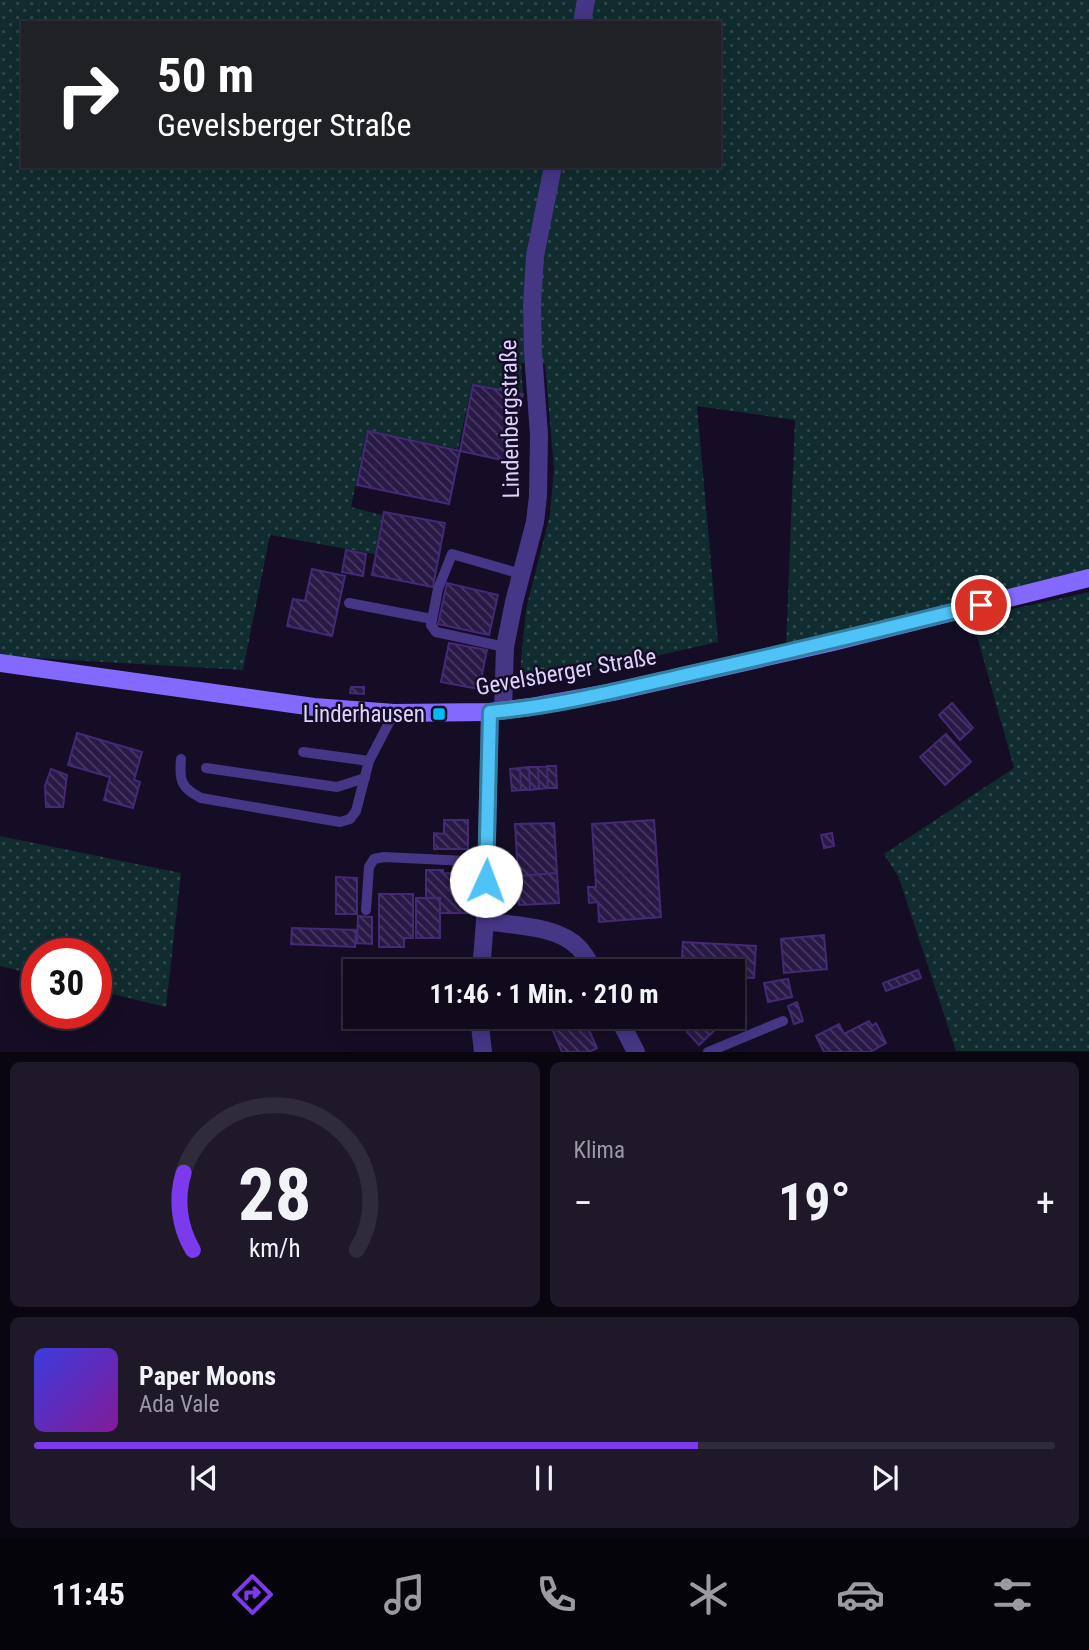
<!DOCTYPE html>
<html lang="de">
<meta charset="utf-8">
<style>
:root{--surface:#100a1c;--page:#1e1829;--text:#f1f3f6;--muted:#9c9aa3;--line:#302b3b;--accent:#7c3aed}
body{margin:0;font-family:"Roboto Condensed",sans-serif;background:var(--page);color:var(--text);height:100vh;display:flex;flex-direction:column;font-size:26px;white-space:nowrap}
*{box-sizing:border-box;margin:0}
p{font-size:23px;color:var(--muted)}
.icon{flex:none;width:38px;height:38px;fill:none;stroke:currentColor;stroke-width:2;stroke-linecap:round;stroke-linejoin:round}
.map{position:relative;height:1052px;overflow:hidden}
.sheet{display:flex;flex-direction:column;gap:10px;padding:10px;background:#09060f;flex:1}
.sheet>*{flex:none}
.banner{position:absolute;left:21px;top:21px;width:700px;height:147px;border-radius:0px;box-shadow:0 4px 18px #0003,0 0 0 2px var(--line);background:#202124;color:#fff;overflow:hidden}
.speed{position:absolute;left:21px;top:938px;display:flex;gap:14px;font-size:35px;font-weight:700;text-align:center}
.speed>*{display:grid;place-content:center;width:91px;height:91px;border-radius:50%;background:var(--surface);box-shadow:0 4px 18px #0003,0 0 0 2px var(--line);line-height:1}
.speed .limit{border:10px solid #d22;background:#fff;color:#111}
.pin{position:absolute;display:grid;place-items:center;width:60px;height:60px;color:#fff;margin:-30px;border:4px solid #fff;border-radius:50%;box-shadow:0 2px 7px #0007}
.me{position:absolute;width:77px;margin:-38px;rotate:2deg;stroke-linejoin:round;filter:drop-shadow(0 0 5px #0008)}
.turn{display:flex;align-items:center;gap:24px;height:147px;padding:0 21px;font-size:32px}
.turn .icon{width:91px;height:91px;stroke-width:2.5}
.turn b{display:block;font-size:49px;line-height:60px}
.big{font-size:52px;font-weight:700;line-height:1.1}
.sheet .tile{flex:1;display:flex;flex-direction:column;justify-content:center;gap:10px;min-width:0;padding:0 24px;border-radius:10px;background:var(--page)}
.sheet .dial{align-items:center;gap:0}
.dial svg{height:182px;overflow:visible;fill:none;stroke:var(--line);stroke-width:7;stroke-linecap:round;text-anchor:middle}
.dial text{fill:var(--text);stroke:none}
.song{display:flex;align-items:center;gap:21px}
.cover{width:84px;height:84px;border-radius:10px;background:linear-gradient(135deg,hsl(240 70% 55%),hsl(290 70% 35%))}
.played{height:7px;border-radius:4px;background:linear-gradient(90deg,var(--accent) 65%,var(--line) 65%)}
.keys{display:flex;justify-content:space-around;direction:ltr}
.heat{display:flex;justify-content:space-between;align-items:center;font-size:38px;direction:ltr}
.sheet .tiles{flex:1;display:grid;gap:10px;grid-template-columns:1fr 1fr}
.tile:last-child{grid-column:span 2}
.trip{position:absolute;left:343px;top:959px;width:402px;height:70px;border-radius:0px;background:var(--surface);box-shadow:0 4px 18px #0003,0 0 0 2px var(--line);font-weight:700;line-height:70px;text-align:center}
.dock{display:flex;height:112px;justify-content:space-around;align-items:center;background:#06040b;color:var(--muted)}
.dock .icon{width:49px;height:49px}
.dock .active{color:var(--accent)}
.dock b{font-size:32px;color:var(--text)}
.map>svg:first-child{display:block}
.grass{fill:url(#grass-dots);fill-rule:evenodd}
.building{fill:url(#building-back-hatch);stroke:#442974;stroke-width:2}
.lines{fill:none;stroke-linecap:round;stroke-linejoin:round}
.service{stroke:#463686;stroke-width:10}
.minor{stroke:#463686;stroke-width:18}
.secondary{stroke:#8469ff;stroke-width:18}
.route-casing{stroke:#337fa1;stroke-width:18}
.route{stroke:#4fc3f7;stroke-width:12}
.poi-dot{fill:#00bcfd;stroke:#150d25;stroke-width:2.5}
.labels{text-anchor:middle;dominant-baseline:central;stroke-width:5;stroke-linejoin:round;paint-order:stroke}
.street-label{font-size:23px;fill:#ded2ff;stroke:#150d25}
.poi-label{font-size:23px;fill:#ded2ff;stroke:#150d25;text-anchor:end}
</style>
<div class="map">
<svg width="1089" height="1052" viewBox="0 0 1089 1052">
<defs>
<pattern id="grass-dots" width="8" height="8" patternUnits="userSpaceOnUse" patternTransform="scale(1.75)"><rect width="8" height="8" fill="#102c2f"/><path d="M2 2h.1M6 6h.1" fill="none" stroke="#324a4e" stroke-width="1.8" stroke-linecap="round"/></pattern>
<pattern id="building-back-hatch" width="6" height="6" patternUnits="userSpaceOnUse" patternTransform="scale(1.75)"><rect width="6" height="6" fill="#291947"/><path d="M-1 5l2 2M0 0l6 6M5-1l2 2" fill="none" stroke="#483a63"/></pattern>
</defs>
<rect width="100%" height="100%" fill="#150d25"/>
<path class="grass" d="M0,0H1089V586L786,647L795,420L697,406L718,642L598,669L522,683L520,673L526,609L550,515L554,468L545,364L521,363L523,394L472,384L458,449L367,430L351,507L382,515L375,554L270,535L243,670L0,656ZM23,23H719V166H23Z
M1089,592V1051H956L899,878L884,854L1014,768L972,618Z
M0,836L181,873L166,1007L96,990V954H37V975L0,966Z"/>
<path class="building" d="M473,385L523,394L507,461L460,451Z
M368,431L460,451L449,504L357,485Z
M384,512L445,523L433,587L372,575Z
M346,550L366,554L363,576L342,572Z
M312,569L345,576L332,636L287,626L293,599L305,601Z
M447,583L498,595L489,635L438,624Z
M449,643L487,650L479,689L441,682Z
M351,687H364V694L350,693Z
M952,703L973,728L960,740L939,715Z
M77,733L142,752L134,780L140,782L133,808L104,800L110,777L68,765Z
M946,734L971,762L945,785L920,757Z
M547,766H556L557,788H548Z
M547,766L548,788L539,789L538,767Z
M529,767L530,790H521L520,768Z
M529,767H538L539,789L530,790Z
M520,768L521,790L512,791L510,769Z
M51,769L67,775L63,807H46L45,786Z
M444,820H468V849H434V833L444,834Z
M654,820L661,917L599,922L598,902L589,903L588,887H596L592,824Z
M554,823L557,873L518,876L515,824Z
M832,833L834,846L824,848L821,835Z
M426,870H443V873L472,874L471,913H440V898H426Z
M557,873L559,903L519,905L518,876Z
M336,877L357,878V914H336Z
M379,894H413V938H404V947H379Z
M416,898H440V938H416Z
M358,916L372,917V944L357,943Z
M292,928L356,930L355,947L291,944Z
M824,935L827,969L784,973L781,939Z
M683,942L756,946L754,978L733,977V971H681Z
M512,964L540,966V971H512Z
M918,970L921,978L886,991L883,983Z
M788,979L792,997L768,1002L764,983Z
M797,1002L803,1021L794,1024L788,1006Z
M583,1017L597,1048L589,1052H562L553,1031Z
M701,1019L706,1024L710,1020L717,1028L699,1045L687,1032Z
M869,1021L872,1026L876,1023L886,1043L870,1052H824L816,1036L839,1024L844,1034Z"/>
<g class="lines">
<path class="service" d="M349,603L432,619
M505,647L436,632L431,625L438,589L452,554L521,574
M303,752L369,761
M181,759C179,780 181,788 201,798L340,822L350,819L356,811L369,761L394,713
M206,768L337,787L365,778
M366,910L369,867L374,859L384,857L487,862
M708,1052L783,1021"/>
<path class="minor" d="M582,23L586,0
M503,711L505,647L514,602L535,522L538,496L539,435L533,352L532,305L535,256L553,166
M485,921C514,926 558,925 579,948C585,954 590,964 594,971
M481,971L485,921L490,712
M479,1017L483,1052
M618,1017L636,1052"/>
<path class="secondary" d="M0,663L314,707L394,713L490,712L530,707L613,692L833,642L1089,578"/>
</g>
<g class="lines">
<g class="route-casing">
<path id="route" d="M486,881L490,712C558,706 624,689 690,674C788,652 885,629 981,605"/>
</g>
<use href="#route" class="route"/>
</g>
<rect class="poi-dot" x="432" y="707" width="14" height="14" rx="3.5"/>
<g class="labels">
<g class="street-label">
<text transform="translate(510 419) rotate(-91)">Lindenbergstraße</text>
<text transform="translate(566 672) rotate(-10)">Gevelsberger Straße</text>
</g>
<g class="poi-label">
<text x="425" y="714">Linderhausen</text>
</g>
</g>
</svg>
<div class="speed"><div class="limit">30</div></div>
<div class="pin" style="left:981px;top:605px;background:#d93025"><svg class="icon" aria-label="arrive" viewBox="0 0 24 24"><path d="M6 21V4h12l-3 4 3 4H6"/></svg></div>
<svg class="me" style="left:486px;top:881px" viewBox="-20 -20 40 40"><circle r="19" fill="#fff"/><path d="M0-13L10 11 0 6-10 11z" fill="#4fc3f7"/></svg>
<div class="trip">11:46 · 1 Min. · 210 m</div>
<div class="banner">
<div class="turn"><svg class="icon" aria-label="right" viewBox="0 0 24 24"><path d="M7 20v-9h11M14 6l5 5-5 5"/></svg><div><b>50 m</b>Gevelsberger Straße</div></div>
</div>
</div>
<section class="sheet">
<div class="tiles">
<div class="tile dial"><svg viewBox="0 0 100 80">
<path d="M14 69A42 42 0 1 1 86 69"/>
<path d="M14 69A42 42 0 0 1 10 35" stroke="#7c3aed"/>
<text x="50" y="56" font-size="32" font-weight="700">28</text>
<text x="50" y="72" font-size="11">km/h</text>
</svg></div>
<div class="tile"><p>Klima</p>
<div class="heat"><a>−</a><b class="big">19°</b><a>+</a></div>
</div>
<div class="tile">
<div class="song"><i class="cover"></i><div><b>Paper Moons</b><p>Ada Vale</p></div></div>
<div class="played"></div>
<div class="keys"><svg class="icon" aria-label="previous" viewBox="0 0 24 24"><path d="M18 5L8 12l10 7zM5 5v14"/></svg><svg class="icon" aria-label="pause" viewBox="0 0 24 24"><path d="M8 5v14M16 5v14"/></svg><svg class="icon" aria-label="next" viewBox="0 0 24 24"><path d="M6 5l10 7-10 7zM19 5v14"/></svg></div>
</div>
</div>
</section>
<nav class="dock">
<b>11:45</b>
<svg class="icon active" aria-label="directions" viewBox="0 0 24 24"><path d="M12 3l9 9-9 9-9-9zM9 14v-3h6M13 9l2 2-2 2"/></svg>
<svg class="icon" aria-label="music" viewBox="0 0 24 24"><path d="M9 18V5l10-2v13"/><circle cx="6" cy="18" r="3"/><circle cx="16" cy="16" r="3"/></svg>
<svg class="icon" aria-label="phone" viewBox="0 0 24 24"><path d="M5 4h4l2 5-3 2q2 4 5 5l2-3 5 2v4C11 20 4 13 5 4z"/></svg>
<svg class="icon" aria-label="climate" viewBox="0 0 24 24"><path d="M12 3v18M4 7l16 10M4 17L20 7"/></svg>
<svg class="icon" aria-label="car" viewBox="0 0 24 24"><path d="M5 17H2v-5l4-1 3-4h7l3 4 3 1v5h-3M9 17h6M6 11h13"/><circle cx="7" cy="17" r="2"/><circle cx="17" cy="17" r="2"/></svg>
<svg class="icon" aria-label="filters" viewBox="0 0 24 24"><path d="M4 7h16M4 17h16"/><circle cx="9" cy="7" r="2"/><circle cx="15" cy="17" r="2"/></svg>
</nav>
